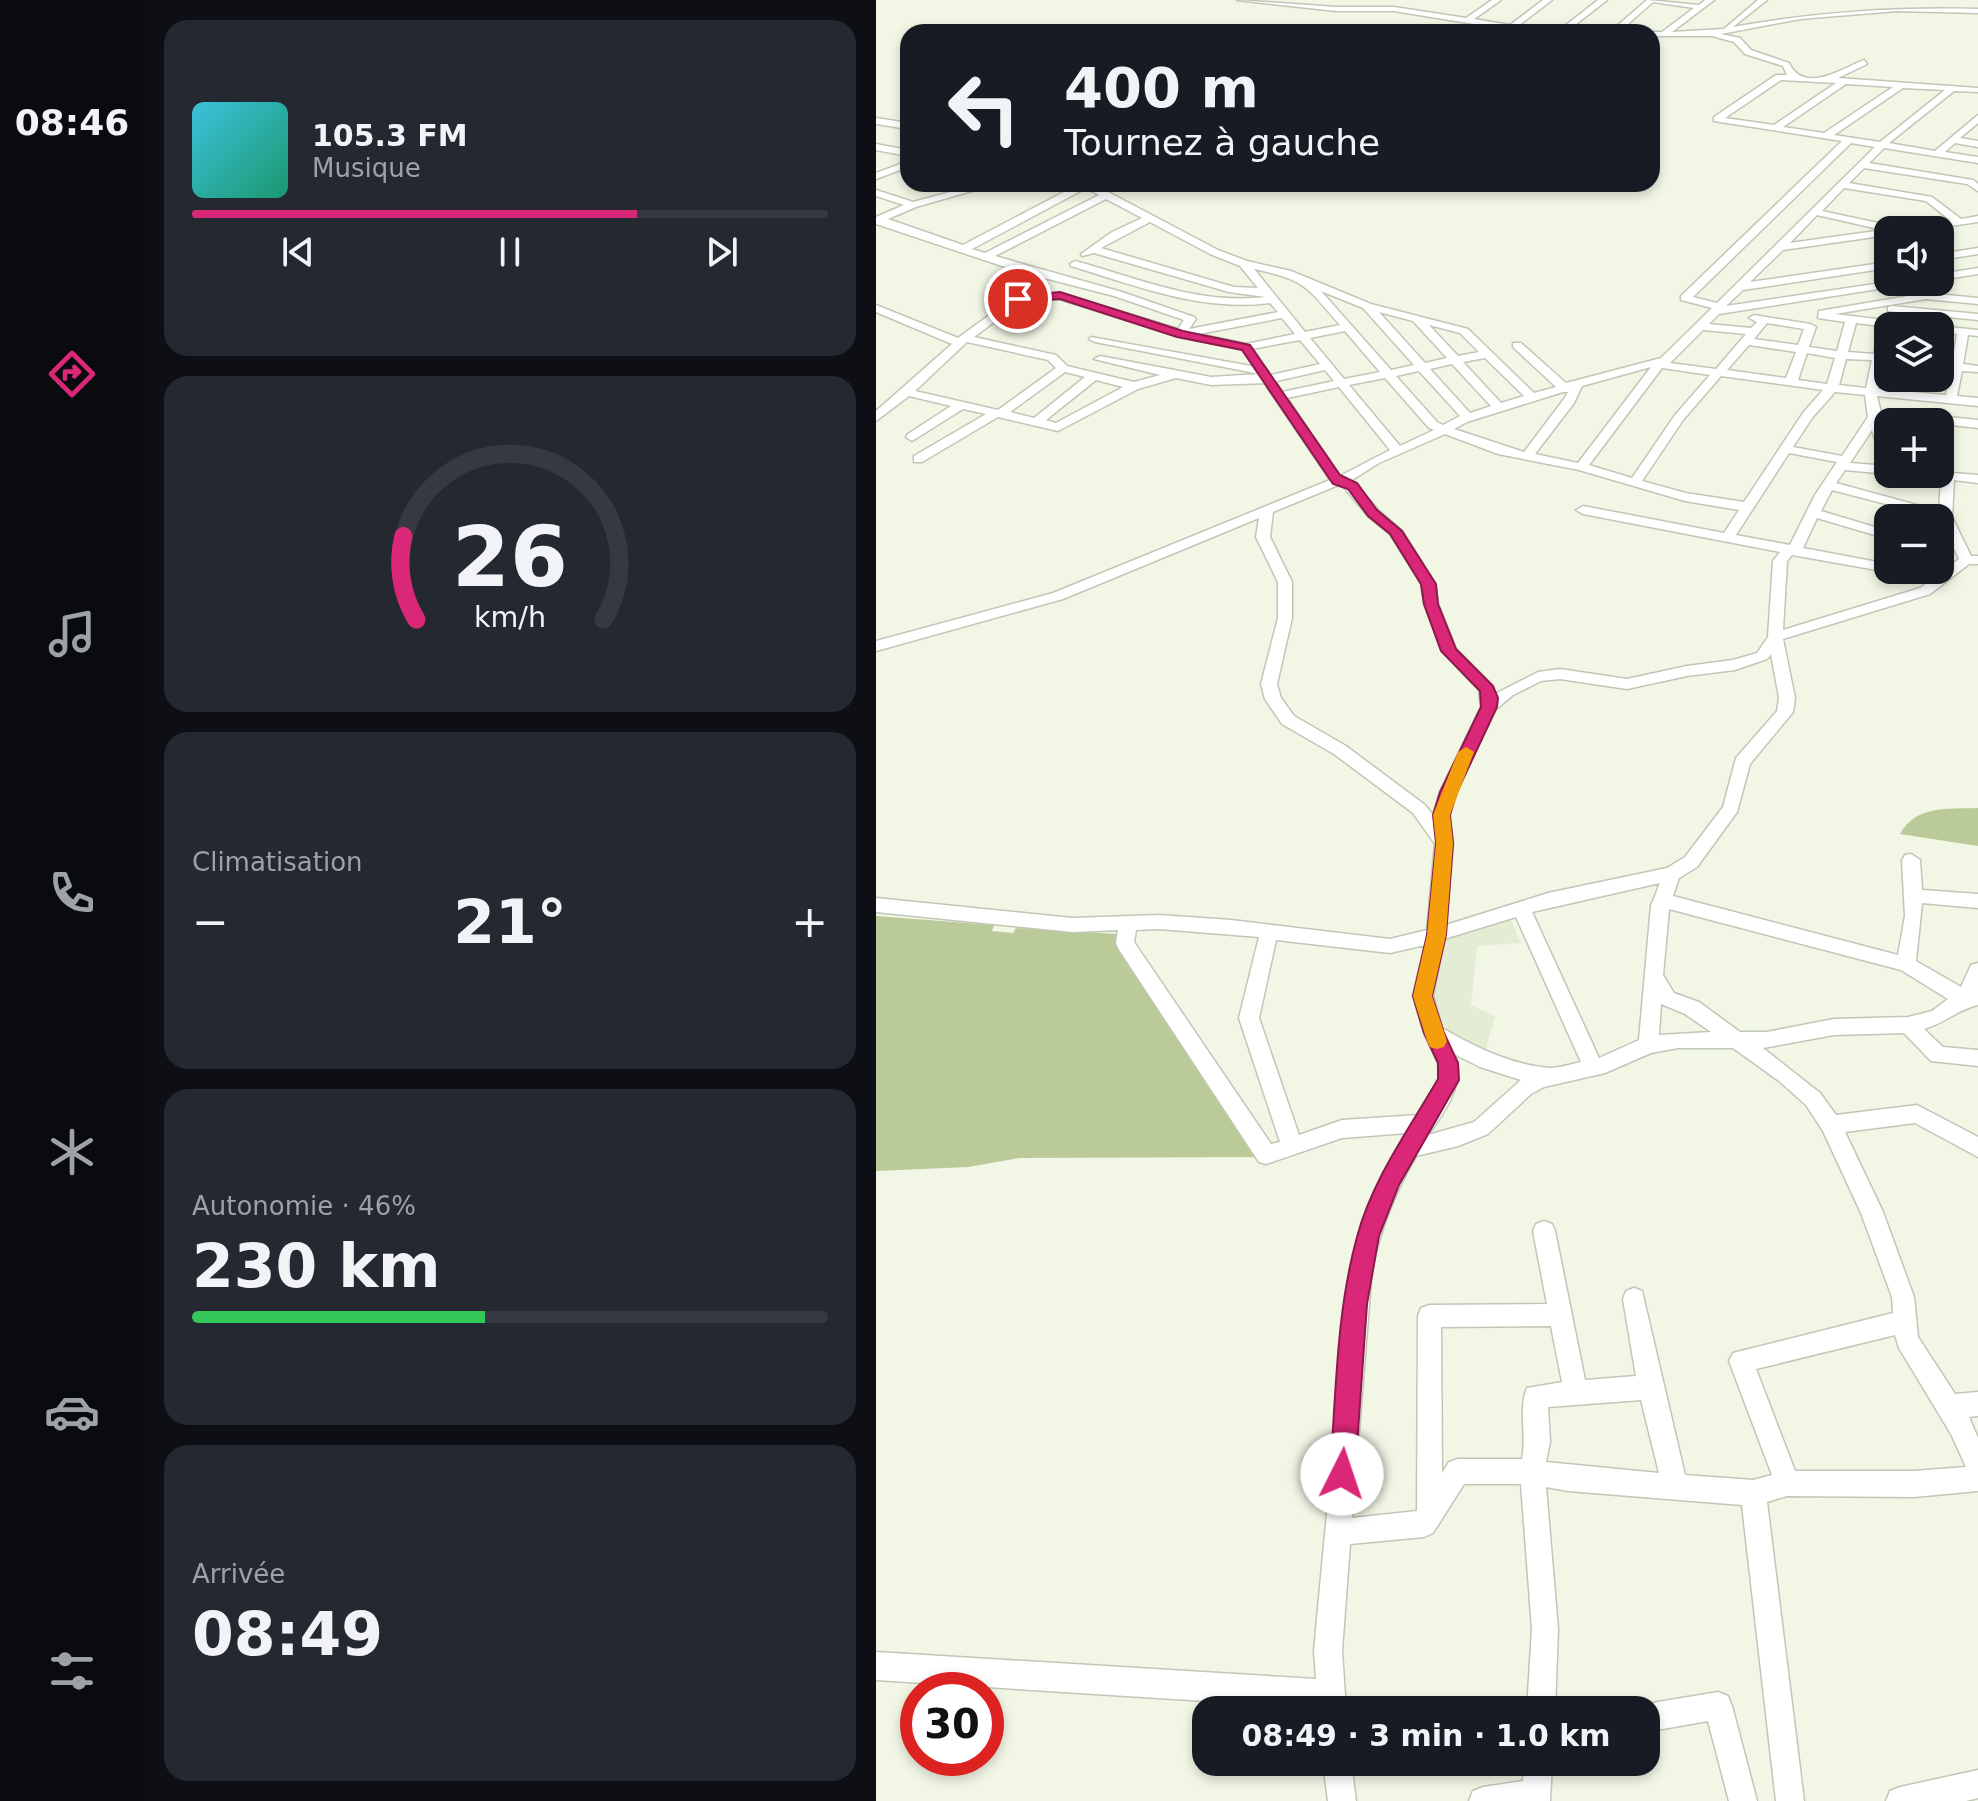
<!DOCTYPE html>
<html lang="fr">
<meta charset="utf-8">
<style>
:root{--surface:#171b24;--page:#242831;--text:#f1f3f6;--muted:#9ea1a6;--line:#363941;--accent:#db2777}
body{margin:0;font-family:"DejaVu Sans",sans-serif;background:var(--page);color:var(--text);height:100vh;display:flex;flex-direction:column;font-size:30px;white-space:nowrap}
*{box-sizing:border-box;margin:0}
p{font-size:26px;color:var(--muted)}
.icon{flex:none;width:44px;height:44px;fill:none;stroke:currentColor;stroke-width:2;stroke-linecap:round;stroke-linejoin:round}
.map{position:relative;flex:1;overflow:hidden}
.drawer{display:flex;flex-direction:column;gap:20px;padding:20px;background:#0d0f14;width:732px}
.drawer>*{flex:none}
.hud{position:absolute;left:24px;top:24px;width:760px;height:168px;border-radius:24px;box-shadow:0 4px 12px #0003;background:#171b24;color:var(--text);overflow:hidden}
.buttons{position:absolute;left:998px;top:216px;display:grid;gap:16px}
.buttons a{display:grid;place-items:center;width:80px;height:80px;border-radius:16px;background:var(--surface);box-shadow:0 4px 12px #0003;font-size:40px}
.speed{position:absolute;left:24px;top:1672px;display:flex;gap:16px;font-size:40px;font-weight:700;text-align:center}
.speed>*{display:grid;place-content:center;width:104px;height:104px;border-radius:50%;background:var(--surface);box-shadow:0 4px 12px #0003;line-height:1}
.speed .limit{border:12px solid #d22;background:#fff;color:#111}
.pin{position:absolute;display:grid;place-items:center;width:68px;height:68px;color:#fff;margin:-34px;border:4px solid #fff;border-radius:50%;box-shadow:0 2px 8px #0007}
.me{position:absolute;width:88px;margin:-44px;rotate:4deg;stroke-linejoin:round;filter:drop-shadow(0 0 6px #0008)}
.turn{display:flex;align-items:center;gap:28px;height:168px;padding:0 32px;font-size:36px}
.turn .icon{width:104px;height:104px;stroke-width:2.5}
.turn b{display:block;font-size:56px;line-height:68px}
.big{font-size:60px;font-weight:600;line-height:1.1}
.drawer .widget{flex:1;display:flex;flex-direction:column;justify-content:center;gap:12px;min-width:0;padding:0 28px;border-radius:24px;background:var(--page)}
.drawer .dial{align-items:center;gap:0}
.dial svg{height:208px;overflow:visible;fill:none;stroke:var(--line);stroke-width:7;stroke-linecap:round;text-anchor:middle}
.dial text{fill:var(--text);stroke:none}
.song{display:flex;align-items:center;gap:24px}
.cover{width:96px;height:96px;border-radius:12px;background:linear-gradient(135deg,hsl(190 70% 55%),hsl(160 70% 35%))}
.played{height:8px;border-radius:4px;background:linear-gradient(90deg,var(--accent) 70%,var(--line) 70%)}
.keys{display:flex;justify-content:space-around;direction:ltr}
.heat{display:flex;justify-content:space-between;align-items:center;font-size:44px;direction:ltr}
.charge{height:12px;border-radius:6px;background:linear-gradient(90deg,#34c759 46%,var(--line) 0)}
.trip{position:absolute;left:316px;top:1696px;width:468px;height:80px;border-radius:24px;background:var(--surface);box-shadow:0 4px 12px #0003;font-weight:600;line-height:80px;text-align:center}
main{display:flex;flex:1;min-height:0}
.dock{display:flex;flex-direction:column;width:144px;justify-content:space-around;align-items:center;background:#090b0e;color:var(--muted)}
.dock .icon{width:56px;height:56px}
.dock .selected{color:var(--accent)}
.dock b{font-size:36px;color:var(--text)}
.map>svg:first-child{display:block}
.built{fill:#e4ecd4}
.green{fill:#bbca99}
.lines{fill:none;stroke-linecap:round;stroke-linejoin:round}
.minor-casing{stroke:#c1c7b6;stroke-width:3}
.minor{fill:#fff;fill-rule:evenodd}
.route{fill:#db2777;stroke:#8e194d;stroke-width:2}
.slow{fill:#f59e0b}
</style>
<main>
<nav class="dock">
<b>08:46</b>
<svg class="icon selected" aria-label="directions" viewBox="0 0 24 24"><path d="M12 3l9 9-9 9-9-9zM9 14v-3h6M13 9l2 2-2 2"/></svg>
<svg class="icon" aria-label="music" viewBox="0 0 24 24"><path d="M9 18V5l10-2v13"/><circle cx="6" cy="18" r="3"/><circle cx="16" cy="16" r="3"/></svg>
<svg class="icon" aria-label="phone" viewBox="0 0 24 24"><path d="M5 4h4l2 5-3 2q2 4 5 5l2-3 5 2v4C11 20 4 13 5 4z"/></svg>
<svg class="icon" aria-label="climate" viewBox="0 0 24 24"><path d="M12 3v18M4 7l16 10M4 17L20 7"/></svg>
<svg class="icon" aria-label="car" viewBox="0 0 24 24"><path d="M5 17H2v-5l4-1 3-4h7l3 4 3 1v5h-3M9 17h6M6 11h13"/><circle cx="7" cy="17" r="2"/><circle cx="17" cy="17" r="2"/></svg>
<svg class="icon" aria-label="filters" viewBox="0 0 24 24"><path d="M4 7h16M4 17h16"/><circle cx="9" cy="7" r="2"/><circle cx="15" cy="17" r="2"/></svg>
</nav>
<section class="drawer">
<div class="widget">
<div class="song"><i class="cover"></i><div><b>105.3 FM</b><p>Musique</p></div></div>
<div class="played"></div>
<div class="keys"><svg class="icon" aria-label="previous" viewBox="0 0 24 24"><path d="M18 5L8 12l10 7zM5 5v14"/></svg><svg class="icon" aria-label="pause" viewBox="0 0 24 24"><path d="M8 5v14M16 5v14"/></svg><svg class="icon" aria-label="next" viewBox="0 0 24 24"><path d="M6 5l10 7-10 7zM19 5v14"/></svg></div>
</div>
<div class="widget dial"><svg viewBox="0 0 100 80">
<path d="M14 69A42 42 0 1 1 86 69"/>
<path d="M14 69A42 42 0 0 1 9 37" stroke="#db2777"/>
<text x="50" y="56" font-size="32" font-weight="700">26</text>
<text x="50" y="72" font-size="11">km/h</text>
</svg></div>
<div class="widget"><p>Climatisation</p>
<div class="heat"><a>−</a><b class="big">21°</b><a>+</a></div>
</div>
<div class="widget"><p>Autonomie · 46%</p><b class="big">230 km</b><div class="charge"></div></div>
<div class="widget"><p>Arrivée</p><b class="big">08:49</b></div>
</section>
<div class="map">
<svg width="1102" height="1801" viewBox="0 0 1102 1801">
<rect width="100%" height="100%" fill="#f1f6e5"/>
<path class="built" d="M632,912L645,943L601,946L595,1005L619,1016L607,1059L558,1033L547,996L560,935Z"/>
<path class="green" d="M1102,808V846L1024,834C1040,805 1072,809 1102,808Z
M0,916L118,925L116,931L137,933L140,928L242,934L383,1157L144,1158L92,1167L0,1171Z"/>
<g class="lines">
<g class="minor-casing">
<path id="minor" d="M361,0L460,7H518L590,18L616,0H625L598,19L634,25L667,0H676L642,26L669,32L635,30L518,11H460Z
M722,0H731L690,32H681Z
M771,0L823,5L829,0H838L796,32L848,29L882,0H891L857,27C941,12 1016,7 1102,9V13L1021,11L924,19L845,34L864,38L875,50L913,63C928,95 967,68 988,60L991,64L962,78L1102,88V92L1078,91L1013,143L1059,151L1102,115V123L1084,138L1102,141V147L1079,143L1069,152L1102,157V163L1008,148L993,163L1097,180L1102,184V191L1091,184L988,168L973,183L1056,197L1085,219L1102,216V222L1047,230H1021L1074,220L1050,201L968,188L946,211L1016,226L1012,235L907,250L874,282L1012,262V268L867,290L850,306L1012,282H1035L1034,284L843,314L833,324L875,328L881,322L873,318L878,315L934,324L940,327L933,347L961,351L969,322L942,318L943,311L1050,293L1102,298V304L1050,299L959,314L1034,323L1040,326H1012L1009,354L1012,355V361H1007L1002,389L1070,395L1074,370L1064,368V362L1076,363L1081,334L1064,332L1063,326L1102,330V336L1092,335L1087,364L1102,366V372L1086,371L1081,396L1102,398V406L1001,396L1012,441V465L1006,461L996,430L974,463L1012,466V474L969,470L960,483L1063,511L1065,479L1046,474H1064V449L1068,450L1077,473L1102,475V483L1078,480L1076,517L1095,556H1102V564H1093L1054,594L907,639L919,698L917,712L874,764L861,812L821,867L803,878L797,896L1022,955L1029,916L1026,860L1029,855L1035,854L1044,860L1046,890L1102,894V908L1046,903L1040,961L1085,987L1095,965L1102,963V1005C1083,1009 1069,1023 1048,1029L1067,1047L1102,1050V1066L1055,1061L1028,1033L958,1035L887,1048L944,1093L960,1115L1041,1105L1102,1137V1157L1039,1123L969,1132L1007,1212L1038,1297L1042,1337L1079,1394L1102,1392V1416L1093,1417L1102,1438V1491L1038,1497L911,1496L891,1502L928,1801H900L866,1505L692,1491L670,1487L682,1629L679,1710H651L656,1629L645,1484H588L557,1533L548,1537L474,1544L466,1651L470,1710L0,1680V1652L440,1679L438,1651L474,1268C485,1219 505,1176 531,1133L466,1138L390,1164L383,1162L242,948L240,943L242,930L197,932L0,912V898L197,918L283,915L355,920L514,939L551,930L559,844L537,813L458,754L406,724L389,699L385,684L402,618V582L380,537L383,518L187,599L0,651V641L177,593L454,480L391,387L401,384L406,392L458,381L449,370L392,383L335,385L300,378L262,389L182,431L122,417L46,462H38V456L110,414L87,409L36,441L30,437L32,434L75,406L33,396L0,421V411L76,344L0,312V305L82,338L138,297L184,293L302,329L308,320L238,296L141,271L0,224V217L28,205L0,196V190L37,202L104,184H120L40,207L12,219L87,245L203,184H217L342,250L371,261L415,271L495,304L592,329L658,393L680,387L637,347V343H645L690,383L785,358L836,308L805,300V296L966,141L838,121V117L900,75H911L907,66L869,54L858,42L836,36H776L775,32H786L818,8L777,2L743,32H734ZM905,80L960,83L898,125L849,118ZM970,84L1017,87L948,133L907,127ZM1027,88L1069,90L1004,142L958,135ZM975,143L999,147L841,303L817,297ZM210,188L223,195L109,253L96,249ZM230,199L266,218L236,232L205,254L206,256L218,253L353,292L389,297C322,305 262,278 199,261L194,264L195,266C261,286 325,312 394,303L402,312L313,329L320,319L318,317L246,292L119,256ZM941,215L1007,230L914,243ZM274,222L334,254L364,266L382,288L358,287L225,248ZM378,269C430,280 430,286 464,325L429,332ZM445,291L487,308L538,365L515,370ZM183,299L301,336L370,350L424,340L444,364L395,375L390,374L392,371L386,368L215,337L213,339L219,342L384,374L335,377L224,356L218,359L284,375L258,382L191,366L180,355L98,337L145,302ZM503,312L537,321L571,358L549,363ZM406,318L419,334L370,344L323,334ZM891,323L928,329L922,345L878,339ZM980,323L1004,326L998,354L972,352ZM553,325L584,333L603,352L582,356ZM827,330L870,334L840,369L794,363ZM469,331L504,372L468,379L434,338ZM91,342L172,360L180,368L122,410L39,391ZM873,345L920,352L910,378L851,370ZM931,353L959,358L951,384L922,380ZM609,358L648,396L625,403L587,362ZM970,359L996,360L990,388L963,385ZM576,364L615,406L594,413L554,369ZM775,367L702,463L659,454L698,403L706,386ZM786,368L834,375L799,415L756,478L713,465ZM543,371L584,416L567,425L561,422L520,376ZM189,372L209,377L158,418L134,412ZM845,376L947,390L927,413L868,502L810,493L766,481L807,420ZM509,378L553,428L558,430L524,446L473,385ZM220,380L247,387L180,423L170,420ZM463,387L514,450L464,476L411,398ZM687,392H692L688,399L648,452L578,429L591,422ZM959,392L989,395L992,417L966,456L917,447L936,418ZM569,434L622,454L703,470L809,501L863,510L848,533L707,506L700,510L707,514L904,552L897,561L892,637L881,653L857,660L811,666L751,679L684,669L662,672L619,694L616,685L580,649L562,604L559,584L526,531L502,510L476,480L503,463ZM913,453L961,462L939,495L914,545L860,535ZM465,484L492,516L514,534L545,584L548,604L566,651L603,690L605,707L564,792L557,815L549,805L470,746L418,716L405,698L401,684L416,618V582L394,537L397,512ZM956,490L1064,518L1083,559L1064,573L1012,570V564L927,548L941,518L1012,539V531L945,511ZM916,555L1012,572L1017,570L1055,580L1044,588L907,630L911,561ZM895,654L903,698L901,711L860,758L847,807L809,857L791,868L672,893L570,925L577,843L573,815L580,792L619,710L637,695L665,681L684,679L751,689L811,676L859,670L891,659ZM784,883L775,906L763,1040L723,1058L656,912ZM793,909L1025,970L1072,999L1056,1011L1032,1017L958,1019L891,1032H864L823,1002L798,993L787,975ZM640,917L705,1062C696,1064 683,1068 674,1068C635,1065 599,1047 566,1028L557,996L568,939ZM283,929L383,937L363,1018L404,1142L395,1144L258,942L260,930ZM400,940L514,953L549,945L537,996L548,1033L562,1063L563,1079L542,1115L466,1120L423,1135L383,1018ZM785,1004L809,1014L835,1032L783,1035ZM802,1048H857L903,1081L930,1105L947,1131L985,1213L1016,1297L1017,1313L857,1353L853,1361L896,1475L877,1480L809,1475L766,1291L758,1288L750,1291L747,1299L760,1376L709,1380L679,1231L676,1224L668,1221L660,1224L657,1231L671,1304L553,1305L545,1308L542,1316L541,1511L476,1518L496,1268C505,1228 519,1192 540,1156L582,1146L612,1134L655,1094L668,1087L729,1073L775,1053ZM578,1054L604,1067L645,1080L598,1122L552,1135C568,1113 591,1081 578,1054ZM675,1326L686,1382L651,1388C642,1409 651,1436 646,1459H582L573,1462L566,1473L565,1327ZM1019,1335L1023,1348L1075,1434L1090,1467L1038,1471H919L880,1369ZM765,1400L783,1473L670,1462L674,1442L672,1407Z
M0,118L32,123V129L0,124Z
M0,144L32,150V156L0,150Z
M32,161V167L0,179V173Z
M1102,248V254L1064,260V254Z
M1102,268V274L1064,280V274Z
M1016,306L1102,314V320L1012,311V307Z
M1053,415L1102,420V428L1049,422V416Z
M842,1692L852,1696L856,1706L881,1801H853L832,1721L770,1732V1710H759L770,1704Z
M447,1762H475L480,1801H452Z
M648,1762H676L674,1801H593L597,1791L607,1787L647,1781Z
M1102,1770V1798L1090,1801H1010L1014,1791L1024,1787Z"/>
</g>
<use href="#minor" class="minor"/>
</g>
<path class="route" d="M184,292L307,331L374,345L464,475L481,483L501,510L526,531L560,584L562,604L580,649L617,686L622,698L621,707L581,792L574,815L577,843L570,935L556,996L568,1033L582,1063L583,1080L523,1185L503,1236L491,1304L479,1474L475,1483L466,1487L457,1483L454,1474C460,1396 460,1313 481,1237C496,1180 533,1129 562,1079V1063L548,1033L537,996L551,935L560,843L557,815L564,792L605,707L604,691L565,651L548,604L545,584L514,534L492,516L472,489L457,484L366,350L301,337L184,299L142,302L136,299L142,296Z"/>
<path class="slow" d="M590,747L598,752L574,815L577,843L570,935L556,996L571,1041L568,1047L561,1049L554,1047L551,1041L537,996L551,935L560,843L557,815L582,752Z"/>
</svg>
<div class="buttons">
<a><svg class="icon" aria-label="sound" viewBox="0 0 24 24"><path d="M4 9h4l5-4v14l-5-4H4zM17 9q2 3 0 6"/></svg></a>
<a><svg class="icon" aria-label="layers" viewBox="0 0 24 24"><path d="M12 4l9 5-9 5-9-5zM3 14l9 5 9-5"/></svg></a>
<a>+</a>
<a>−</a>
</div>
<div class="speed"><div class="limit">30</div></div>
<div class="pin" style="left:142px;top:299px;background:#d93025"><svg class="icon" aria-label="arrive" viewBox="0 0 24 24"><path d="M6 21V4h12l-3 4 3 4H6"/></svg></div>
<svg class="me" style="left:466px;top:1474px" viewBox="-20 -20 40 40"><circle r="19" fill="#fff"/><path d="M0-13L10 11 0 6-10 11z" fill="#db2777"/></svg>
<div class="trip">08:49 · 3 min · 1.0 km</div>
<div class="hud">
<div class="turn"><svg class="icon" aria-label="left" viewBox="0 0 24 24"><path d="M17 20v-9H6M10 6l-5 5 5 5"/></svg><div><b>400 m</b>Tournez à gauche</div></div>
</div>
</div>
</main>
